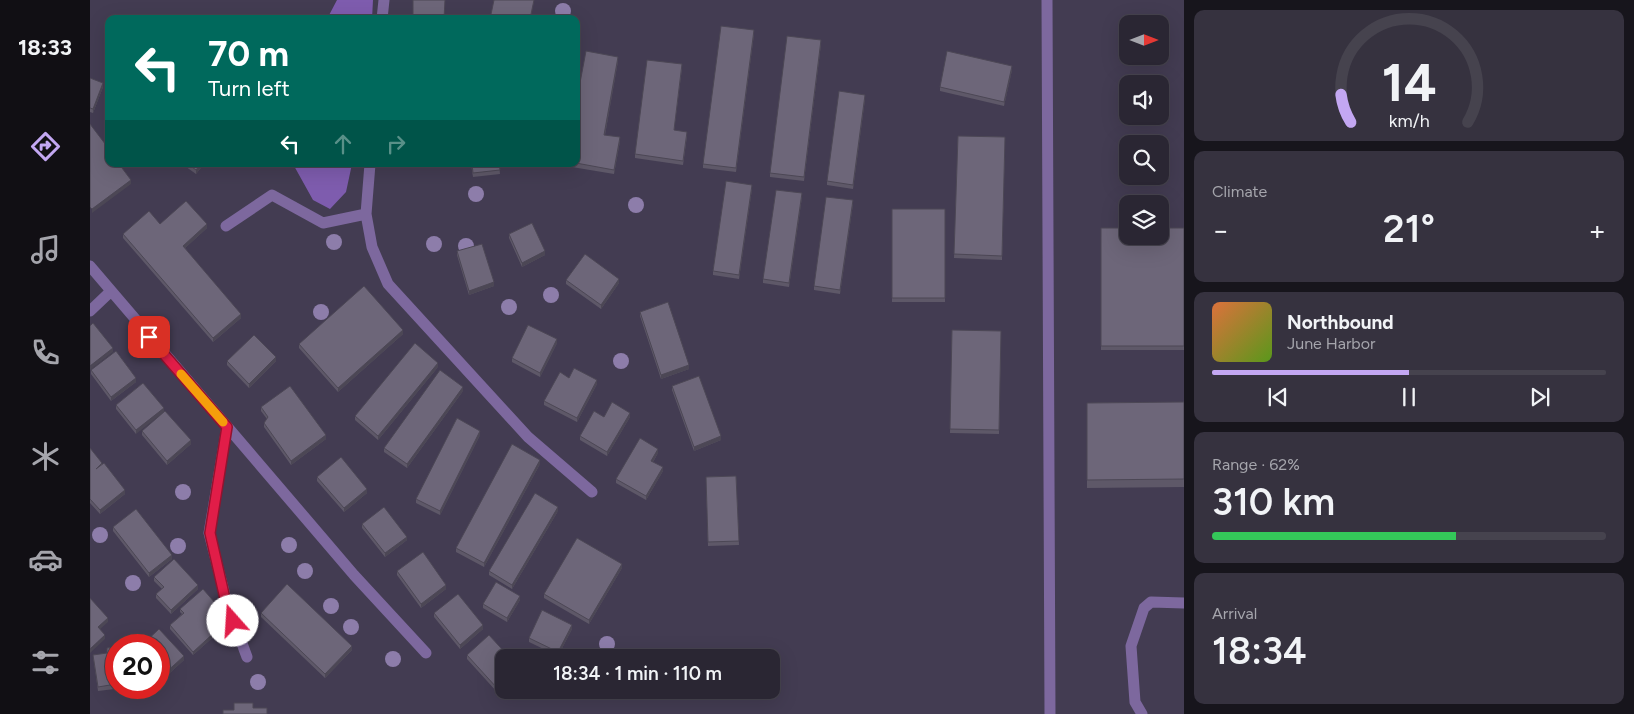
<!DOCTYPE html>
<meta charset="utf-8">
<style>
:root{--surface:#2a2633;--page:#36323f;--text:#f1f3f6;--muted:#a5a5ac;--line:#46434e;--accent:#c3a7f2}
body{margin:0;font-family:Figtree,sans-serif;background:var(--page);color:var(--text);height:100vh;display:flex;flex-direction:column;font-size:19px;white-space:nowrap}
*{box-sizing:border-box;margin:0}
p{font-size:16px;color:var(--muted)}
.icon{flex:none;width:28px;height:28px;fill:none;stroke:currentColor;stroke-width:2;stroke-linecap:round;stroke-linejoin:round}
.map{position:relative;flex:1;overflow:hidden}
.panel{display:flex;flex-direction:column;gap:10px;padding:10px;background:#17151c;width:450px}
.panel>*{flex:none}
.guide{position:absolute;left:15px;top:15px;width:475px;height:152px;border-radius:10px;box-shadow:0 5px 20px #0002,0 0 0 1px var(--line);background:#00695c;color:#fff;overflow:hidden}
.needle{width:32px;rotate:90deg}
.tools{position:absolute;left:1029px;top:15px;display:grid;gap:10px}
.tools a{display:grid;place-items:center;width:50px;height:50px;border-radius:10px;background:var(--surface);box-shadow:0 5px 20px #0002,0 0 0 1px var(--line);font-size:25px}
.speed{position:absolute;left:15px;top:634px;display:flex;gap:10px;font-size:25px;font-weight:700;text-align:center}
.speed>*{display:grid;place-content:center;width:65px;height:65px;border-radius:50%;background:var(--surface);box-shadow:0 5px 20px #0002,0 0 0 1px var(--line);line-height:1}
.speed .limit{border:8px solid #d22;background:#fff;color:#111}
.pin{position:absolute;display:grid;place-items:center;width:42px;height:42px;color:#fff;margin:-21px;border-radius:10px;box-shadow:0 2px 8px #0006}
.me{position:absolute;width:55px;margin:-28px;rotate:341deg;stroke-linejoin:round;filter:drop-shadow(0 0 4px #0008)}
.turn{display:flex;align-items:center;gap:18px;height:105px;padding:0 20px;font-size:22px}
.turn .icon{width:65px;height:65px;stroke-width:2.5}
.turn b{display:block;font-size:35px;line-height:42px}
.lanes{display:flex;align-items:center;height:48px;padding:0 20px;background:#0003;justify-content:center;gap:25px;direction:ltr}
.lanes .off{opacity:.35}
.big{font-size:38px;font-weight:600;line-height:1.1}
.panel .tile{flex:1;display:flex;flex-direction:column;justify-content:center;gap:8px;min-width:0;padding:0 18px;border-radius:10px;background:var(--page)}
.panel .dial{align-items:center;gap:0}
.dial svg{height:130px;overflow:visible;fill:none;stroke:var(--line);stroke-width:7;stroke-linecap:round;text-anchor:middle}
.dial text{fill:var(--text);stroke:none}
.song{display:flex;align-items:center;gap:15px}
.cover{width:60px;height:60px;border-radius:8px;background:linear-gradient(135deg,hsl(20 70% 55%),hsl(90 70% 35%))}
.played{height:5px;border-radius:2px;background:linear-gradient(90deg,var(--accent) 50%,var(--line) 50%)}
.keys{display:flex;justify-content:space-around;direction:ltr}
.heat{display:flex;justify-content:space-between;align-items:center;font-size:28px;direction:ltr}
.charge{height:8px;border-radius:4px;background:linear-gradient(90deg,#34c759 62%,var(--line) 0)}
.trip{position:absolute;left:405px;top:649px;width:285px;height:50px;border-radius:10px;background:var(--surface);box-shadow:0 5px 20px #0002,0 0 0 1px var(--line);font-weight:600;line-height:50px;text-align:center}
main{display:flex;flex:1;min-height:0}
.menu{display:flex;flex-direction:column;width:90px;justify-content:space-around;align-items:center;background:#110f14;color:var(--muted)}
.menu .icon{width:35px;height:35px}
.menu .selected{color:var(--accent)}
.menu b{font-size:22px;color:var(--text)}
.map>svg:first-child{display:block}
.built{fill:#433c52;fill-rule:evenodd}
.forest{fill:#7e5cae}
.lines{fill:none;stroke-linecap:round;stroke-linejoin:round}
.service{stroke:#7d689e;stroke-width:11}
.tree{fill:#8d7daa}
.wall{fill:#5e5868}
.shaded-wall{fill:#4c4755}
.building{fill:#6d6679;stroke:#4c4755}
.route-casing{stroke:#92132f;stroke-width:12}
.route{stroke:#e11d48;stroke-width:9}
.slow{stroke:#f59e0b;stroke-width:9}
</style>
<main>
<nav class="menu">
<b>18:33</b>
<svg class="icon selected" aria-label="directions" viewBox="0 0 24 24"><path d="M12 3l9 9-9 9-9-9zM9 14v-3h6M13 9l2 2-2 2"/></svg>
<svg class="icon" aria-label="music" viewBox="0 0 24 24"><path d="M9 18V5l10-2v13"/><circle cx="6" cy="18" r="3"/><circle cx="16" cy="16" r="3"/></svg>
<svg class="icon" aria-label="phone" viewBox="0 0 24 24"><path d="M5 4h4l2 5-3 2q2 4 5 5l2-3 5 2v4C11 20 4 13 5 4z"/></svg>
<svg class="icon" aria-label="climate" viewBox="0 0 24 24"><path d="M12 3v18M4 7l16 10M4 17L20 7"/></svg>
<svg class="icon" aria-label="car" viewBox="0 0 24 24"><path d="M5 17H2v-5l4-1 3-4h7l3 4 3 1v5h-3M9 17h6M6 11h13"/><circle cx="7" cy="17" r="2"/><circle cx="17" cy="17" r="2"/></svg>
<svg class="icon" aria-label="filters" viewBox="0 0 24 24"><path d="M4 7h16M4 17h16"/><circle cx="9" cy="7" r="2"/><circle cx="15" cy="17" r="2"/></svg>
</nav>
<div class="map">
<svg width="1094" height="714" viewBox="0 0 1094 714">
<rect width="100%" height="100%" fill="#383244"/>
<path class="built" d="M0,0H1094V714H0ZM19,19H486V164H19ZM1038,24H1070V56H1038ZM1038,84H1070V116H1038ZM1038,144H1070V176H1038ZM1038,204H1070V236H1038ZM26,645H69V688H26ZM414,658H681V690H414Z"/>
<path class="forest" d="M247,0H283L282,19H237Z
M203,164H262L256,192L240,209L223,200Z"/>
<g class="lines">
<path class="service" d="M957,0L960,714
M292,19L294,0
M280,164L276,214L282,247L298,284L438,437L502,492
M136,226L182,195L233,223L276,214
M0,266L264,575L336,653
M0,311L20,292
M137,427L119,533L137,603L157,657
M1052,714L1045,702L1041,646L1054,608L1061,602L1094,603"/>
</g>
<g class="tree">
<circle cx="473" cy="11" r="8"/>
<circle cx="386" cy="194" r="8"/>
<circle cx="546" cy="205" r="8"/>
<circle cx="244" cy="242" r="8"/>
<circle cx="344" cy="244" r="8"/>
<circle cx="376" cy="246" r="8"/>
<circle cx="461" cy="295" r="8"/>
<circle cx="419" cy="307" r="8"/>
<circle cx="231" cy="312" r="8"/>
<circle cx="531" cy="361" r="8"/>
<circle cx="93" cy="492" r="8"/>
<circle cx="10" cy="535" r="8"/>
<circle cx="199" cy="545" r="8"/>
<circle cx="88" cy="546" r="8"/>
<circle cx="215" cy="571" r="8"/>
<circle cx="43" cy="583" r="8"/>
<circle cx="241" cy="606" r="8"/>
<circle cx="261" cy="627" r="8"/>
<circle cx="517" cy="644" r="8"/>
<circle cx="303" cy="659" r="8"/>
<circle cx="168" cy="682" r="8"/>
</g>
<path class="wall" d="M664,34L646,172L613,168V164Z
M731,44L714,181L680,177V173Z
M528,61L515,135L530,141L524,174L476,166V164H486V104Z
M592,68L584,130L597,136L593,165L545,158V154Z
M922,70L914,106L850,91V87Z
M0,78L13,87L3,113L0,112Z
M775,99L763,189L737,185V181Z
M868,136L915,137L912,260L864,258Z
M92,164H114L106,174Z
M381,164H409L410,174L383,177Z
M662,189L649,279L623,275V271Z
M712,197L699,287L673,283V279Z
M763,204L750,294L724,290V286Z
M802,209H855V302H802Z
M70,224L117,228L95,248L151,318L123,342L33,238V234Z
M1011,228H1094V350H1011Z
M419,234L455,255L432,267L419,238Z
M367,251L404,286L379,295L367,255Z
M476,280L529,283L511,309L476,284Z
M550,312L599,369L571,379L550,316Z
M862,330L911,331L909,434L860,433Z
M313,334L248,392L209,348V344Z
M467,343L450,377L422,362V358Z
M137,361H186L159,388L137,365Z
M348,367L288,440L265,420V416Z
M1,370L46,382L21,401L1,374Z
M479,378L507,384L487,422L454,405V401Z
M53,383L46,434L26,409V405Z
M582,386L631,440L604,451L582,390Z
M373,391L317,468L294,452V448Z
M1094,402V487L997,488V403Z
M171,407L236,439L201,465L174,427V423L177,419L171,411Z
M514,417H540L517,456L490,440V436Z
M52,431L101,444L77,465L52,435Z
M390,435L350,515L326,503V499Z
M0,448L35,494L10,514L0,503Z
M568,453L563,462L573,471L556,500L526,483V479Z
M450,464L394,567L366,552V548Z
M646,476L649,545L618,546L616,477Z
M227,477L277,493L254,512L227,481Z
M468,511L422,589L399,575V571Z
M272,524L317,540L295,557L272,528Z
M23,527L82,559L59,577L23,531Z
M532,568L499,624L454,598V594Z
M307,571L356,589L331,608L307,575Z
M64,577L108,589L81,614L66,598V594L72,589L64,581Z
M430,600L417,622L393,608V604Z
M90,609L139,623L103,655L80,629V625L92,614L90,612Z
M171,613L262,650L235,678L171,617Z
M344,613L393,629L370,649L344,617Z
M482,629L468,656L439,642V638Z
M69,645L94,660L72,680L69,677Z
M26,647V688H33L8,691L3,655L17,654V648Z
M377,655L420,658L407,692L377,659Z"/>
<path class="shaded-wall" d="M444,0L441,19H440Z
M664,30V34L646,172V168Z
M731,40V44L714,181V177Z
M528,57V61L514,139V135Z
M922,66V70L914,106V102Z
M13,83V87L3,113V109Z
M775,95V99L763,189V185Z
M530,137V141L524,174V170Z
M111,164H114L106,174V170Z
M41,180V184L2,213V209Z
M662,185V189L649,279V275Z
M712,193V197L699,287V283Z
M763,200V204L750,294V290Z
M117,224V228L93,250V246Z
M455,251V255L432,267V263Z
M529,279V283L511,309V305Z
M404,282V286L379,295V291Z
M151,314V318L123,342V338Z
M313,330V334L248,392V388Z
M467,339V343L450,377V373Z
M23,348V352L0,370V366Z
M186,357V361L159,388V384Z
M348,363V367L288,440V436Z
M599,365V369L571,379V375Z
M46,378V382L21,401V397Z
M507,380V384L487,422V418Z
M373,387V391L317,468V464Z
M74,408V412L46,434V430Z
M540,413V417L517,456V452Z
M390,431V435L350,515V511Z
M236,435V439L201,465V461Z
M631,436V440L604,451V447Z
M101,440V444L77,465V461Z
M568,449V453L561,465V461Z
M450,460V464L394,567V563Z
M573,467V471L556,500V496Z
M277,489V493L254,512V508Z
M35,490V494L10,514V510Z
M468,507V511L422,589V585Z
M317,537V540L295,557V553Z
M82,555V559L59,577V573Z
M532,564V568L499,624V620Z
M108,585V589L81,614V610Z
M356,585V589L331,608V604Z
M430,596V600L417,622V618Z
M18,618V622L8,631V627Z
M139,619V623L103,655V652Z
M393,625V629L370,649V645Z
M482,625V629L468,656V652Z
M15,635V639L0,653V649Z
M262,646V650L235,678V674Z
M94,656V660L72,680V676Z
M414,682V686L407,692V688Z"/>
<path class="building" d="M323,0H355L354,19H323Z
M404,0H444L440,19H400Z
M631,26L664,30L646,168L613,164Z
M697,36L731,40L714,177L680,173Z
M496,51L528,57L514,135L530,137L524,170L486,163V104Z
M857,51L922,66L914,102L850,87Z
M557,60L592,64L584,130L597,132L593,161L545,154Z
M0,78L13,83L3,109L0,108Z
M749,91L775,95L763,185L737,181Z
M0,124L19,149V164H29L41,180L2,209L0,207Z
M868,136L915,137L912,256L864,254Z
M98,164H111L106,170Z
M382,164H409L410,170L383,173Z
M636,181L662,185L649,275L623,271Z
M686,190L712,193L699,283L673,279Z
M736,197L763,200L750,290L724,286Z
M96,201L117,224L93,246L151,314L123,338L33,234L59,211L70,224Z
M802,209H855V298H802Z
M442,223L455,251L432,263L419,234Z
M1011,228H1038V236H1070V228H1094V346H1011Z
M392,244L404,282L379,291L367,251Z
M495,254L529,279L511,305L476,280Z
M274,286L313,330L248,388L209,344Z
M578,302L599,365L571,375L550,312Z
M3,323L23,348L0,366V326Z
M438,325L467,339L450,373L422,358Z
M862,330L911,331L909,430L860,429Z
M164,335L186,357L159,384L137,361Z
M325,343L348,363L288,436L265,416Z
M26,351L46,378L21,397L1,370Z
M484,368L507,380L487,418L454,401L470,372L479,378Z
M350,370L373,387L317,464L294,448Z
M609,376L631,436L604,447L582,386Z
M53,383L74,408L46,430L26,405Z
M200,386L236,435L201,461L174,423L178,417L171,407Z
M522,402L540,413L517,452L490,436L504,411L514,417Z
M1094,402V479L997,480V403Z
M75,411L101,440L77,461L52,431Z
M367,418L390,431L350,511L326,499Z
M550,438L568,449L561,461L573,467L556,496L526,479Z
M422,444L450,460L394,563L366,548Z
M0,448L12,463L6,469L14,463L35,490L10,510L0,499Z
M251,457L277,489L254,508L227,477Z
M646,476L649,541L618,542L616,477Z
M445,493L468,507L422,585L399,571Z
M294,507L317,537L295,553L272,524Z
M46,509L82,555L59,573L23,527Z
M487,538L532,564L499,620L454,594Z
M333,552L356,585L331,604L307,571Z
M84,559L108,585L81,610L66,594L74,587L64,577Z
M406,582L430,596L417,618L393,604Z
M197,584L262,646L235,674L171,613Z
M113,589L139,619L103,652L80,625L94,613L90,609Z
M368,594L393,625L370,645L344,613Z
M0,598L18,618L8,627L15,635L0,649Z
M452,610L482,625L468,652L439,638Z
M69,629L94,656L72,676L69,673V645H52Z
M399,635L420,658H414V682L407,688L377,655Z
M26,647V684L8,687L3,655L17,653V648Z
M144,703H163V708H177V714H133V710H144Z"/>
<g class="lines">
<g class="route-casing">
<path id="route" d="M59,337L137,427L120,533L136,603L143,621"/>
</g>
<use href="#route" class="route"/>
<path class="slow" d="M91,374L133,422"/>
</g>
</svg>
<div class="tools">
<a><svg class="needle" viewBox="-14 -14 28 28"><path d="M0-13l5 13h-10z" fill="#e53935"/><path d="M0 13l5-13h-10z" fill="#a5a5ac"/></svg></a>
<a><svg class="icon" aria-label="sound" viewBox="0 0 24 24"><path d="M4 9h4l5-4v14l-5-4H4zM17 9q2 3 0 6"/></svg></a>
<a><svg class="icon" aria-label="search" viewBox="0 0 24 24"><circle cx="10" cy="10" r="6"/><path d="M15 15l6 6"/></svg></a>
<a><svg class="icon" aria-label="layers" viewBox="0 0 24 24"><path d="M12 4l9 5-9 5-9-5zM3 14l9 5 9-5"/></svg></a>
</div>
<div class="speed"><div class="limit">20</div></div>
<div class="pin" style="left:59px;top:337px;background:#d93025"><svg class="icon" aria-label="arrive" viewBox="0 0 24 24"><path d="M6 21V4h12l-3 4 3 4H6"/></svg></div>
<svg class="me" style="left:143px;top:621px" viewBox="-20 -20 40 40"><circle r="19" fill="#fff"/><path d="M0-13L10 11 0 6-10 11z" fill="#e11d48"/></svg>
<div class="trip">18:34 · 1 min · 110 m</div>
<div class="guide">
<div class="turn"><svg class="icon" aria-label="left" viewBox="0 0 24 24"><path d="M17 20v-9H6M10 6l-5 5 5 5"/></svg><div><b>70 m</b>Turn left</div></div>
<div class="lanes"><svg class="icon" aria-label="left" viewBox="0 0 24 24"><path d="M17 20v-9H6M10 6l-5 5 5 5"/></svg><svg class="icon off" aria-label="ahead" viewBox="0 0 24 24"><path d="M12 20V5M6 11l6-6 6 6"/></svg><svg class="icon off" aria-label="right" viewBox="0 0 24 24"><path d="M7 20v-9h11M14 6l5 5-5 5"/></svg></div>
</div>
</div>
<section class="panel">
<div class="tile dial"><svg viewBox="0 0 100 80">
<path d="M14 69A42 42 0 1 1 86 69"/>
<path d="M14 69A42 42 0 0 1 8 52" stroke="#c3a7f2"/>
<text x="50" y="56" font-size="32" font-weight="700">14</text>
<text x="50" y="72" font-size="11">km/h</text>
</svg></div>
<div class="tile"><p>Climate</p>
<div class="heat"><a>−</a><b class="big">21°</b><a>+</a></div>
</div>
<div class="tile">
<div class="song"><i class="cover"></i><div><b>Northbound</b><p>June Harbor</p></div></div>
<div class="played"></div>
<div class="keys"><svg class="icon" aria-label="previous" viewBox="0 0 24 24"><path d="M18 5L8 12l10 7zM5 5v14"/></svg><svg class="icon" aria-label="pause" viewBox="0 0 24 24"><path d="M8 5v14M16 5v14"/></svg><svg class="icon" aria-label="next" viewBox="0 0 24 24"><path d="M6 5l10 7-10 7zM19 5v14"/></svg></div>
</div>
<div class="tile"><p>Range · 62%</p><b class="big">310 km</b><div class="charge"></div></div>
<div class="tile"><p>Arrival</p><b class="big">18:34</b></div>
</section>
</main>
